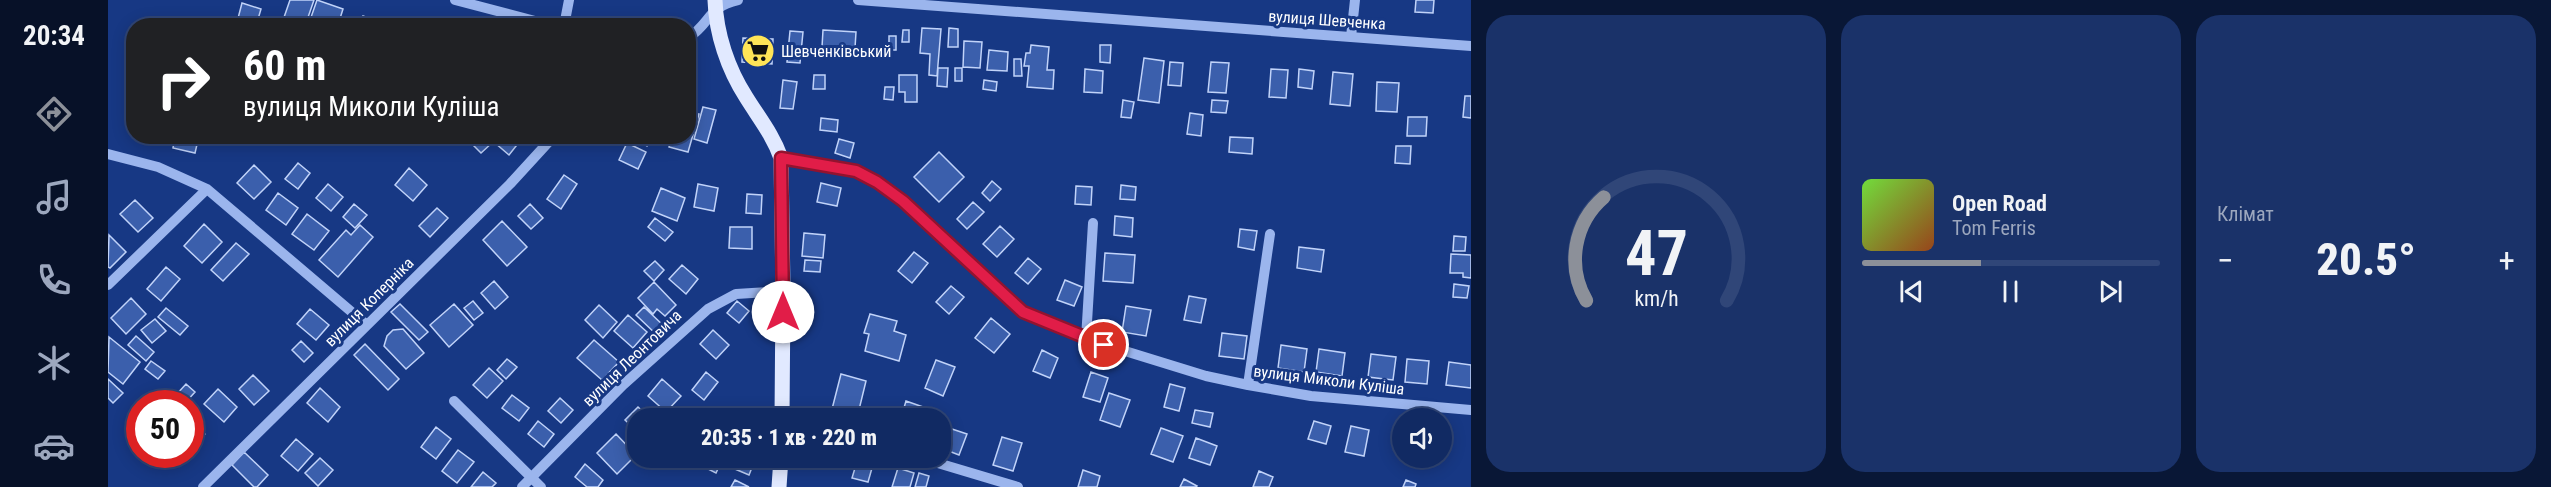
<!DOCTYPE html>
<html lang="uk">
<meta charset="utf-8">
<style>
:root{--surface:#112a63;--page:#1a3269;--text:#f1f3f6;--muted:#9ca7be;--line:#304678;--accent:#8c9099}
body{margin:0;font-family:"Roboto Condensed",sans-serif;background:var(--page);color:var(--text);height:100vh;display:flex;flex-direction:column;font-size:22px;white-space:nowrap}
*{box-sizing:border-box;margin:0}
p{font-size:20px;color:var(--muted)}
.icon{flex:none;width:33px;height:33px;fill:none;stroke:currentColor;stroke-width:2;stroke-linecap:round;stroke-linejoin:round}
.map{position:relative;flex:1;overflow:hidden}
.drawer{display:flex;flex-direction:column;gap:15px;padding:15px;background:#091736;width:1080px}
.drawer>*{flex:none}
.top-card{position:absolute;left:18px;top:18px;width:570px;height:126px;border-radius:24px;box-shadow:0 3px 15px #0003,0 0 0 2px var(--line);background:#202124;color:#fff;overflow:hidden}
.fabs{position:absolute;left:1284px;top:408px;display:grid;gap:12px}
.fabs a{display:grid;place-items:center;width:60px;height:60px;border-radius:50%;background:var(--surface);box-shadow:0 3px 15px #0003,0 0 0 2px var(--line);font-size:30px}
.speed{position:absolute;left:18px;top:390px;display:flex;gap:12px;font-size:30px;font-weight:700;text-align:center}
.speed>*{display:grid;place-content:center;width:78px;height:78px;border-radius:50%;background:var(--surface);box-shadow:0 3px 15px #0003,0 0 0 2px var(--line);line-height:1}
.speed .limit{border:9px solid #d22;background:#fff;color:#111}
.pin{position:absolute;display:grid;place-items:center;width:51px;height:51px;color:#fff;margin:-26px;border:3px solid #fff;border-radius:50%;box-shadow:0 2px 6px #0007}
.me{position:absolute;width:66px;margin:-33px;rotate:0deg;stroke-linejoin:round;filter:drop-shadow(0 0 4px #0008)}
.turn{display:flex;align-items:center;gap:21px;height:126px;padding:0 18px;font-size:27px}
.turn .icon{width:78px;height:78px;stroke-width:2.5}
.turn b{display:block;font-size:42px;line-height:51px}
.big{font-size:45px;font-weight:800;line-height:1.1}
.drawer .tile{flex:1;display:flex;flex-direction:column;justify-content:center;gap:9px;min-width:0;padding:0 21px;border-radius:24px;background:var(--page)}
.drawer .dial{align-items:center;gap:0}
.dial svg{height:156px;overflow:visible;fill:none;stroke:var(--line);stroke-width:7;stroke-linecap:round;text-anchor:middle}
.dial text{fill:var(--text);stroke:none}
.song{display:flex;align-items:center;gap:18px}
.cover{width:72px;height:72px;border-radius:9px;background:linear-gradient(135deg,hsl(100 70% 55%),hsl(20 70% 35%))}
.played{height:6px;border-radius:3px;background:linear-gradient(90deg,var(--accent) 40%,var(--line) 40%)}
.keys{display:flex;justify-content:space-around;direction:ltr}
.heat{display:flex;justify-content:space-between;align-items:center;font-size:33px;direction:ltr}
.drawer .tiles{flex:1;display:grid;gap:15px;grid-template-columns:repeat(3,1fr)}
.trip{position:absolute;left:519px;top:408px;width:324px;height:60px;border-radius:24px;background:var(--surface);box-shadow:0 3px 15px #0003,0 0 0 2px var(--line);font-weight:800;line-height:60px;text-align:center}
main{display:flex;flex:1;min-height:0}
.tab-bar{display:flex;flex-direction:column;width:108px;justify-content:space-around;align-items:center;background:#071128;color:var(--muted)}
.tab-bar .icon{width:42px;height:42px}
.tab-bar .selected{color:var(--accent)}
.tab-bar b{font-size:27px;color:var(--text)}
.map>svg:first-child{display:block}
.building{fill:#3b5fac;stroke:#c1d3f9;stroke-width:1.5}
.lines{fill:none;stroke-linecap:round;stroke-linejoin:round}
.minor{stroke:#9bb5ed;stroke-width:10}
.major{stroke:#e1e9ff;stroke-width:15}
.route-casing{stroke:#92132f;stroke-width:15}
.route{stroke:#e11d48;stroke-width:10}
.labels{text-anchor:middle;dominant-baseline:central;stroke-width:6;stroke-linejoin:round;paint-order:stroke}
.street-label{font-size:16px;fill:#fff;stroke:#173884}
.poi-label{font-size:16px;fill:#fff;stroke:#173884;text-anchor:start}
</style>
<main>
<nav class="tab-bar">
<b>20:34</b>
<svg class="icon selected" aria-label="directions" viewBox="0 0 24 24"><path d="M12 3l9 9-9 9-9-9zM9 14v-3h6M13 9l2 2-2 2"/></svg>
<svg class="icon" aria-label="music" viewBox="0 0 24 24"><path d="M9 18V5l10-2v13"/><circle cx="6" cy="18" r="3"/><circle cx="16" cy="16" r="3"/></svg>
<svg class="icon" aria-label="phone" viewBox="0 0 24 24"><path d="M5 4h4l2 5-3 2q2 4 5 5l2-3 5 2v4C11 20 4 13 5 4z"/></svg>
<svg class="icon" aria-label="climate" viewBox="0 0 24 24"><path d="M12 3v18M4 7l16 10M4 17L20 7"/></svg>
<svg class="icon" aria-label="car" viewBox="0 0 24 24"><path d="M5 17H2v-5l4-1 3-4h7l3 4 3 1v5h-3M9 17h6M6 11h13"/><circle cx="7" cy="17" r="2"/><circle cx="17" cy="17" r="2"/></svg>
</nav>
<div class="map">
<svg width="1363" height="487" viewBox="0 0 1363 487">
<rect width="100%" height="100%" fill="#173884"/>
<path class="building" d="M182,0H206L197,26H173Z
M209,0L235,9L230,25L215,20L213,26H200Z
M1308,0H1326L1325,13L1307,12Z
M134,3L153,9L148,26H128Z
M255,16L269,21L267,26H252Z
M814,28L833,29L829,76L821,75L822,54L812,53Z
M841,28L850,29V47H840Z
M715,30L748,32L747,48L714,47Z
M795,30H801V42H794Z
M682,31L695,32L692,63L679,62Z
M781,36H788V50H781Z
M635,38L665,39L664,64L634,62Z
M856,41L874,42L872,68L855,67Z
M923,45L941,47L939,70H946L945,89L919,87L921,66H916L918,53H922Z
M992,45H1003L1002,63L992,62Z
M881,50L900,52L899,71L879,70Z
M1036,58L1056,61L1051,103L1030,100Z
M906,59H913L914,76H906Z
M1062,62L1075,63L1073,86L1060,85Z
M1103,62L1121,63L1118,93L1100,92Z
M830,68H840L839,87L829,86Z
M847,68H854V81H847Z
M977,69L995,71L994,93L976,92Z
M1163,69L1180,70L1178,98L1161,97Z
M1191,69L1206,71L1204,89L1190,87Z
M1225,72L1245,74L1242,106L1222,104Z
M706,75H717V89H705Z
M791,75H809V102H797V92H791Z
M675,80L689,82L685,109L672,108Z
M876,80L889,82L888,91L875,89Z
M1269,82L1291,83L1289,112L1268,111Z
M777,87H786L785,100L776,99Z
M1357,96H1363V118L1355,117Z
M1015,100L1026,102L1023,118L1013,117Z
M1104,100L1120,101L1118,113L1103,112Z
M595,107L608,110L599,143L586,139Z
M580,112L591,114L580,152L561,147L564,136H580Z
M1082,113L1095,115L1093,136L1079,134Z
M1300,117H1319L1318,136H1299Z
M713,118L730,120L729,132L712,130Z
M67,136H91L87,153L65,148Z
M371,136H380L385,142L373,153L364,144Z
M390,136H406L412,141L401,155L386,142Z
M522,136H544L539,146Z
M1122,137L1145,138L1144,154L1121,152Z
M731,139L746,143L742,158L727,153Z
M519,143L538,152L530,169L511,160Z
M1288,146H1303L1302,164L1287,163Z
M831,152L856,177L831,202L806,177Z
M190,163L202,173L190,189L177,179Z
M146,165L163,182L146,199L129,183Z
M301,168L319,185L305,201L287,185Z
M456,175L469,184L453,209L439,199Z
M884,181L893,189L882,201L874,193Z
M713,183L733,188L729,206L709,202Z
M220,184L235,197L223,211L208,198Z
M590,184L610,188L606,211L586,207Z
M1013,185L1028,187L1027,200L1012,199Z
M968,186L984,187L983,205L967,204Z
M553,188L577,198L569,221L544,211Z
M170,193L190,208L178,225L158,210Z
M639,194L654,195L653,214L638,213Z
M27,200L45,218L30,232L12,214Z
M865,202L876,212L859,229L849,219Z
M246,204L259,215L247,228L235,217Z
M422,204L435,218L423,229L410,216Z
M329,208L340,218L322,237L311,226Z
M199,214L221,231L206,250L184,234Z
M1007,216L1025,218L1024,237L1006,235Z
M547,218L565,232L557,241L540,227Z
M394,221L419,247L399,266L375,240Z
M96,224L114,242L94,263L76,246Z
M252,225L265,237L230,277L211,260L238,230L243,235Z
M892,226L906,239L889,257L875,244Z
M622,227H644V249L621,248Z
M1132,229L1149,231L1146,250L1130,247Z
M696,233L717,235L715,258L694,256Z
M1,235L18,252L2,268L0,267Z
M1346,236L1358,237L1357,251H1345Z
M128,243L141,254L115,281L103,270Z
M1191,247L1216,250L1213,272L1189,268Z
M806,252L820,263L804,283L790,271Z
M997,253L1027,255L1025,283L995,281Z
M1343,254L1363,255V278L1355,277V273H1342Z
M920,258L933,269L920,284L907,273Z
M697,260L713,261L712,272L696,271Z
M547,261L556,270L546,281L536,271Z
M574,265L590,279L578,294L561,279Z
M58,267L72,279L53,301L39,289Z
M957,280L974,287L966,306L949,300Z
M386,281L400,297L387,309L373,293Z
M546,282L568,305L557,316L549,309L545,314L530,298Z
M1346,284L1361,286L1359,298L1345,297Z
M843,286L856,297L841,314L828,302Z
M1081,296L1098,299L1093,323L1076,320Z
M23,298L38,314L18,334L3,318Z
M365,301L375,313L366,320L356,308Z
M629,301L641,311L631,323L619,313Z
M292,304L320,332L311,340L283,312Z
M346,304L365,325L341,347L322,325Z
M491,305L509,322L495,338L477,320Z
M1018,306L1043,310L1038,336L1014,332Z
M536,307L559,329L551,337L528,315Z
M58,308L80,326L72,335L50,317Z
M202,309L221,325L208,340L189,324Z
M762,314L789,321L786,331L798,335L791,361L757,351L761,334L756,333Z
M520,315L539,332L525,348L506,331Z
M883,318L902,334L886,353L867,338Z
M47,319L58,331L44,343L33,330Z
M295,329L316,353L298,369L276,346L279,336L285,330Z
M605,330L621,345L608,359L592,344Z
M1114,333L1139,336L1136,359L1111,356Z
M28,336L46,352L38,361L20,345Z
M1,337L32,362L15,384L0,372Z
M486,340L511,362L494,380L469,358Z
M193,341L205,353L196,362L184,350Z
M257,344L291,379L280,390L246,355Z
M1173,345L1199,349L1196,372L1170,368Z
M1211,349L1237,353L1234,376L1208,372Z
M934,350L950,358L942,378L925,371Z
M1263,354L1288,357L1285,380L1260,377Z
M399,359L409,367L398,379L389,370Z
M1299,359L1321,361L1319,384L1297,382Z
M828,360L847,367L835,396L817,388Z
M43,361L57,371L50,379L37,369Z
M1341,362L1363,365V388L1338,385Z
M381,368L395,381L379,398L365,385Z
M598,372L610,382L596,400L584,390Z
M983,372L1000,378L992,402L975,397Z
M733,374L758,381L749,418L723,413Z
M145,375L161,391L146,405L131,389Z
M0,379L15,393L5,403L0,398Z
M554,379L573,396L558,412L540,396Z
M78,384L87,392L77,403L68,395Z
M1062,384L1077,388L1071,411L1056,407Z
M212,388L232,407L220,422L199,403Z
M110,389L129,407L116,422L96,404Z
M1001,393L1022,400L1012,427L992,420Z
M404,395L421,408L411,421L394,408Z
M452,398L465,410L453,423L440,411Z
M798,401L818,408L815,418H793Z
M530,407L542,418H530V432L517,420Z
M1087,410L1105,413L1102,427L1084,423Z
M430,421L446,434L436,447L420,434Z
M1206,421L1223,426L1218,444L1200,439Z
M86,423L97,434L82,451V427Z
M1243,426L1261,430L1256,456L1237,452Z
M328,427L343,439L328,459L313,447Z
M841,428L859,434L851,455L833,448Z
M1053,428L1075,436L1065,462L1043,454Z
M508,434L528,455L509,474L489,453Z
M894,437L914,443L905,471L885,465Z
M1088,438L1109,446L1102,465L1081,458Z
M188,439L205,454L190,471L173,456Z
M350,450L366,462L349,483L334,471Z
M136,452L160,475L149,487H146L124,465Z
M212,458L225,470L210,486L197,473Z
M596,458H615L608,473L592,465Z
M750,458L766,461L760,482L744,478Z
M632,459L645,465L641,475L627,469Z
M477,464L495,480L490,487H479L467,477Z
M790,468L806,473L802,487H784Z
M975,470L992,476L989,487H970Z
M1151,471L1165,477L1161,487H1145Z
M375,472L388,483L384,487H363Z
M811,473L821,476L818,487H807Z
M1076,479L1089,486L1088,487H1072Z
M627,480L641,487H623Z
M1298,480L1308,484L1307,487H1295Z"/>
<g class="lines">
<path class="minor" d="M347,0L446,26
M750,0L1363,46
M456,26L461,0
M1243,37L1247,0
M580,38C603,23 599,7 630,0
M0,154L50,167L99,189L259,325
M673,158L748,171L769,181L795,201L915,312L978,339L1098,376L1140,385L1203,396L1363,410
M0,285L99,189
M978,339L985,223
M1140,385L1162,234
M346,401L433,487
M813,458L910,487
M95,487L402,184L446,136
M414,487L515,385L600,309L628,294L675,291"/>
<path class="major" d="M607,0C608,34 620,69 638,97C651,118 665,135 673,158L675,291L674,418
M671,487L673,458"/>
</g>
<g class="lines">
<g class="route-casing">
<path id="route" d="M675,312L673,158L748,171L769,182L795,201L915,312L996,345"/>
</g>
<use href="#route" class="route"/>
</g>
<defs>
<g id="supermarket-disc" transform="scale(1.725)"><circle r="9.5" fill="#ffe557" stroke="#173884"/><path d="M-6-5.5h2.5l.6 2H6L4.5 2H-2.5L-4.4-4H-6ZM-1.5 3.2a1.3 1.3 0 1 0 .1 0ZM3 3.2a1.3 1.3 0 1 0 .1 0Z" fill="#111"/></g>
</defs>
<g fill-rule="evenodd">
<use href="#supermarket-disc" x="650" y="51"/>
</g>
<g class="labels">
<g class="street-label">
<text transform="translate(1219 20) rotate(4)">вулиця Шевченка</text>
<text transform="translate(261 302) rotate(-45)">вулиця Коперніка</text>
<text transform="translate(524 358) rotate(-44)">вулиця Леонтовича</text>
<text transform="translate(1221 380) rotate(7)">вулиця Миколи Куліша</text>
</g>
<g class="poi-label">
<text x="673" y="51">Шевченківський</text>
</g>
</g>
</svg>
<div class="fabs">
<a><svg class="icon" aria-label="sound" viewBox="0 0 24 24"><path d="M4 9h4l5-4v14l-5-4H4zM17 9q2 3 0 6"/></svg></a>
</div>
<div class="speed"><div class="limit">50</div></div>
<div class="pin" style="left:996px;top:345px;background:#d93025"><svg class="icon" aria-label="arrive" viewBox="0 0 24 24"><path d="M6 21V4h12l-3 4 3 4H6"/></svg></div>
<svg class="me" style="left:675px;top:312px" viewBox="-20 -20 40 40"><circle r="19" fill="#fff"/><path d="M0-13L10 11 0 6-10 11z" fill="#e11d48"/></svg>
<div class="trip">20:35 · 1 хв · 220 m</div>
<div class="top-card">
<div class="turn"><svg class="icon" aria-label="right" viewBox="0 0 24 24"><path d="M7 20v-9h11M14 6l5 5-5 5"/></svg><div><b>60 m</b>вулиця Миколи Куліша</div></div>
</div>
</div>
<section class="drawer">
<div class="tiles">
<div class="tile dial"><svg viewBox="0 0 100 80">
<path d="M14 69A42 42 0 1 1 86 69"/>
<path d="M14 69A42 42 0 0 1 23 16" stroke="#8c9099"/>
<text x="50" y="56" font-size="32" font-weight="700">47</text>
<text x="50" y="72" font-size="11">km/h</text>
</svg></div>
<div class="tile">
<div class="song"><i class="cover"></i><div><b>Open Road</b><p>Tom Ferris</p></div></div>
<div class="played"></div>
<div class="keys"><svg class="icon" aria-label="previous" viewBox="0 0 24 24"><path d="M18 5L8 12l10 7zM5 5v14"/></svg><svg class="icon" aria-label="pause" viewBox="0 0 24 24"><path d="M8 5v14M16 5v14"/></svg><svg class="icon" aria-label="next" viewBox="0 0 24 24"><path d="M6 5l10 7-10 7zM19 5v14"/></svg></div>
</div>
<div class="tile"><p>Клімат</p>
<div class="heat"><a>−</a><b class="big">20.5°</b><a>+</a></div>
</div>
</div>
</section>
</main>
